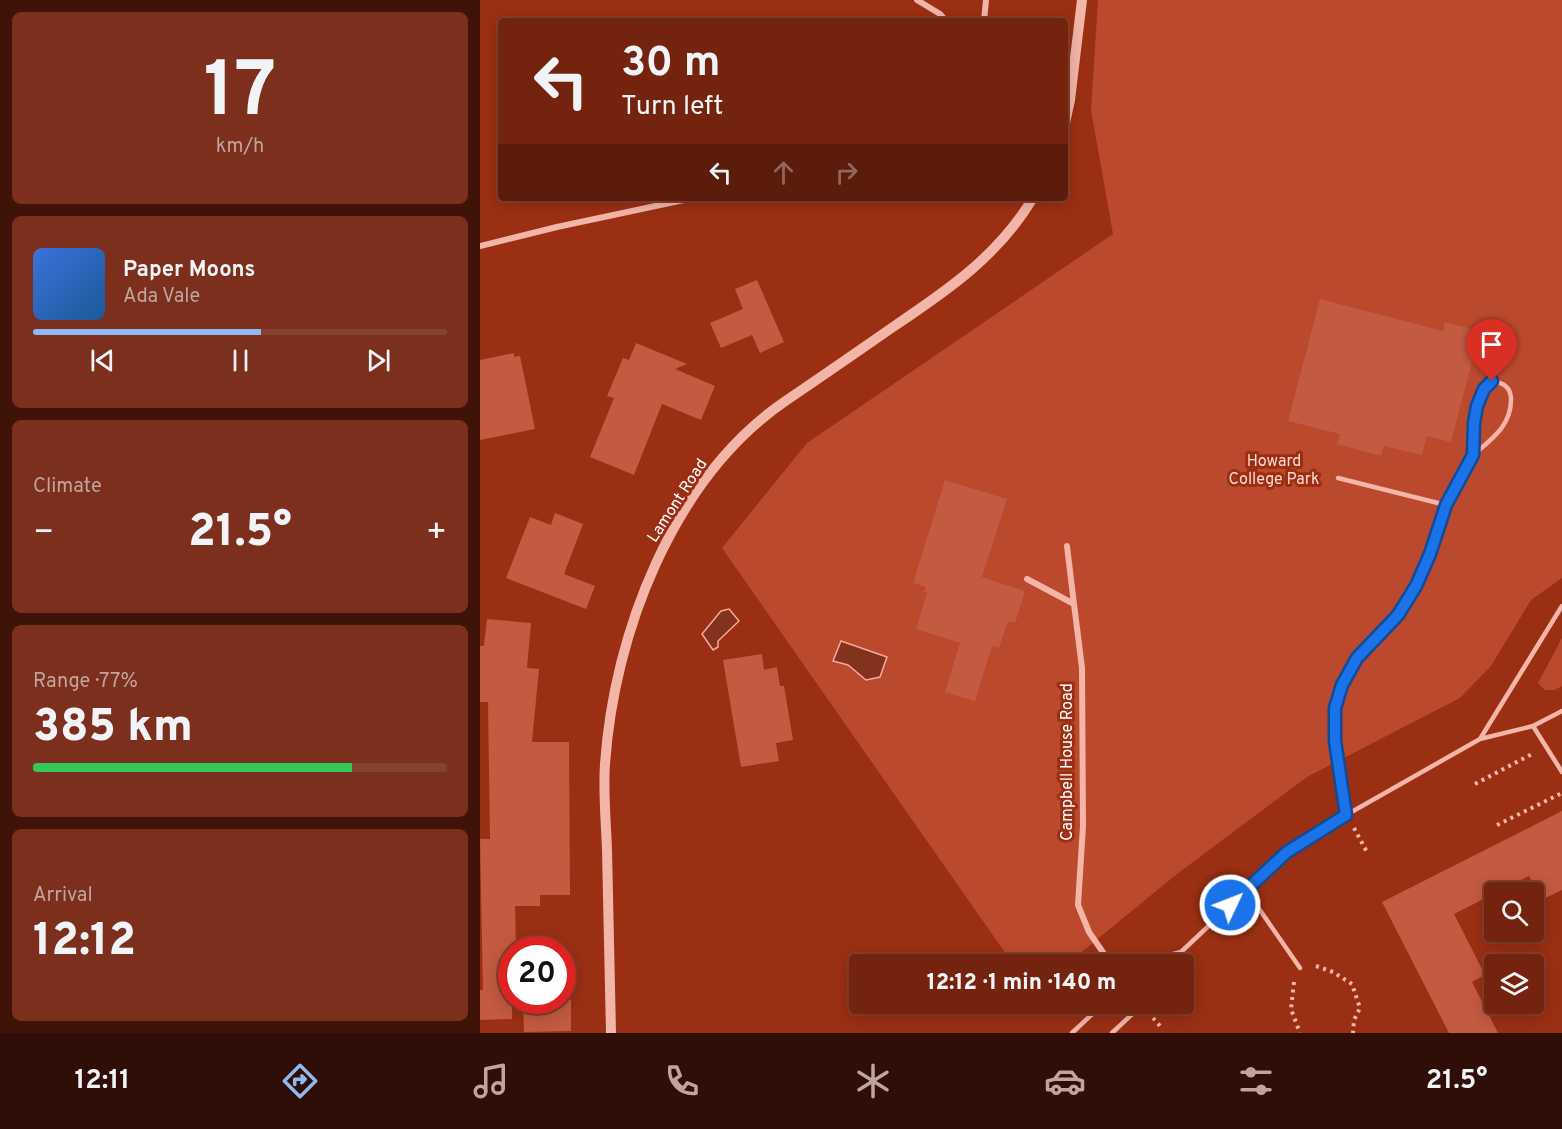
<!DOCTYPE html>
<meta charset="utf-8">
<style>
:root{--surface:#74230e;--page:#7c2f1c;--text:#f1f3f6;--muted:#c2a49e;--line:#86402e;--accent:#90b9f0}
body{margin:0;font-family:Overpass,sans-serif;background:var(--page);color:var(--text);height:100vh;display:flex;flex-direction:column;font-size:22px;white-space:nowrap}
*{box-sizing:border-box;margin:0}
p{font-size:20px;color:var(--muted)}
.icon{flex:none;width:33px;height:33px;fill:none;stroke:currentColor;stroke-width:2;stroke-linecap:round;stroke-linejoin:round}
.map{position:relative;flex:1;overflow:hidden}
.side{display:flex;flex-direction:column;gap:12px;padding:12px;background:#401308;width:480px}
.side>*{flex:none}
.top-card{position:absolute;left:18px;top:18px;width:570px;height:183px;border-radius:6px;box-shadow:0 3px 15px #0003,0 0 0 2px var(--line);background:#74230e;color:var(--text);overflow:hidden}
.buttons{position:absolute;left:1004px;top:882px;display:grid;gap:12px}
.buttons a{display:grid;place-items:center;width:60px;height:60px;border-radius:6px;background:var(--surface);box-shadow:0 3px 15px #0003,0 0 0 2px var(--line);font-size:30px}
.speed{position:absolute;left:18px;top:936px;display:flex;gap:12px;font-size:30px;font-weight:700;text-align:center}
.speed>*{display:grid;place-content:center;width:78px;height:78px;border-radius:50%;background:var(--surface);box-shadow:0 3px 15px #0003,0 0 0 2px var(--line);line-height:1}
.speed .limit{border:9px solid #d22;background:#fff;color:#111}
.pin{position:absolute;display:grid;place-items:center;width:51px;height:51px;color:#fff;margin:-62px -26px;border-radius:50% 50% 50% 0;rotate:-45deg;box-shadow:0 0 6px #0007}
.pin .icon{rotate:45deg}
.me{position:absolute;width:66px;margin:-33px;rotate:47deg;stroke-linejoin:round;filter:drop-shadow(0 0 4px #0008)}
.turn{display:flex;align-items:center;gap:21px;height:126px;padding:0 24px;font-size:27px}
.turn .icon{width:78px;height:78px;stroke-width:2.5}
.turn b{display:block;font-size:42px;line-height:51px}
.lanes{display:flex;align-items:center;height:57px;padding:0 24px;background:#0003;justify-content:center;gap:30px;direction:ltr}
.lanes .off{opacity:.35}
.big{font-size:45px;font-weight:800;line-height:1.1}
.side .widget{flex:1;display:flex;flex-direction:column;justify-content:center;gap:9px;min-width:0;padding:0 21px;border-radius:9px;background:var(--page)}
.side .dial{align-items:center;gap:0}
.dial b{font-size:78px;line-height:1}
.song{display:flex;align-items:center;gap:18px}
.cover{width:72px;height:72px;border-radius:9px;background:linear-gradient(135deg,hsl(220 70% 55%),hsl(210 70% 35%))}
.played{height:6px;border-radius:3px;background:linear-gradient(90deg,var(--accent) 55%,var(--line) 55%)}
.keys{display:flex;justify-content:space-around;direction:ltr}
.heat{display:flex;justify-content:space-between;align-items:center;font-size:33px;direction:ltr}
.charge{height:9px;border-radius:4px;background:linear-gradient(90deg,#34c759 77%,var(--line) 0)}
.trip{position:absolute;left:369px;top:954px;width:345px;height:60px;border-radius:6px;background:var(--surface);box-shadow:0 3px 15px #0003,0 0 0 2px var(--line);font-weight:800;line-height:60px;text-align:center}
.tab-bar{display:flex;height:96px;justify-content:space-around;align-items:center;background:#2e0e06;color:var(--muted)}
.tab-bar .icon{width:42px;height:42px}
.tab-bar .selected{color:var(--accent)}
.tab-bar b{font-size:27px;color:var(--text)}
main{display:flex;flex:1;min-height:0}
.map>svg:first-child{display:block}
.green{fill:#bb492d}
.water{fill:#83331d;stroke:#f6aa99;stroke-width:1.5}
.building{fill:#c35a41}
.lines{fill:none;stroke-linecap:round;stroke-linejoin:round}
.path{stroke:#f3b5a7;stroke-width:4;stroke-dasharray:3 4.5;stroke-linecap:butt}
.service{stroke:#f3b5a7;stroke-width:4.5}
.minor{stroke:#f3b5a7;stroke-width:6}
.tertiary{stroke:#f3b5a7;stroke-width:10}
.route-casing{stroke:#114b97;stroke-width:15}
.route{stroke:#1a73e8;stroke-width:10}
.labels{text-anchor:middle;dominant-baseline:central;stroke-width:6;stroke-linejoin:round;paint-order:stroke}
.park-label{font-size:16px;fill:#fdd8cf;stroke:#9a2f13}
.street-label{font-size:16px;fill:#fff;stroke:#9a2f13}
</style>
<main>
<section class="side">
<div class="widget dial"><b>17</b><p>km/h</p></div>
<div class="widget">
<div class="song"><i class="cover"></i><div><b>Paper Moons</b><p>Ada Vale</p></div></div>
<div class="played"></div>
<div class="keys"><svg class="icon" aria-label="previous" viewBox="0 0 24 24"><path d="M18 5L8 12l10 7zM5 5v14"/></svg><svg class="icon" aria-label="pause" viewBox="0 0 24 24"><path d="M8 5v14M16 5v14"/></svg><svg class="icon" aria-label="next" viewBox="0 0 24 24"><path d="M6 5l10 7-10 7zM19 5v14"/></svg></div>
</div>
<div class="widget"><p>Climate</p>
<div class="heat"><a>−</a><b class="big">21.5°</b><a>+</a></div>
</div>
<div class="widget"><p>Range · 77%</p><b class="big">385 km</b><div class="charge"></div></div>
<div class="widget"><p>Arrival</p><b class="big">12:12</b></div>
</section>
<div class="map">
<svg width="1082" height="1033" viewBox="0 0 1082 1033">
<rect width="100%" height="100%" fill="#9a2f13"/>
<path class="green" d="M618,0H1082V578L1051,600L1011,666L980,698L827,777L697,874L587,964H533L242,548L327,443L633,234L611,110Z
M1082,638V686L1075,690H1065L1058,683Z"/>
<path class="water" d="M249,609L259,621L238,641V647L233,650L222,634L241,611Z
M361,641L407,657L400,677L386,680L368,665L353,661Z"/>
<path class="building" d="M277,280L304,342L280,353L272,335L241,348L230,323L263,309L255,289Z
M840,299L963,331L965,322L1000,331L971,442L947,436L942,455L904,446L901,456L857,444L860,434L808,421Z
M156,343L207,364L195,369L235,386L221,420L182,404L154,475L110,457L134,398L127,396L143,358L149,360Z
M34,353V357L40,356L55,429L0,440V360Z
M465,480L527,499L502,577L545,591L535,623L528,621L519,648L512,646L495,701L465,692L480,643L436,629L447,593L444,592L446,587L433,583Z
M75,513L103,524L84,574L115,586L106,609L26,578L50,517L71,525Z
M7,619L51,623L47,668L59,669L52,742H89L90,895H60V906H35L36,950H32V1019L0,1020V990H3L0,839H10L8,702H0V646H4Z
M282,654L284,670L297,667L300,686H304L313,740L296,743L299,761L261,767L243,660Z
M1082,811V890L1061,900L1049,876L974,914L1005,975L992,982L1018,1033H969L902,902Z
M43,1000H91V1031L44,1032Z"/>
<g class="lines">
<path class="path" d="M995,784L1052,754
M1017,825L1082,793
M874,828L888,854
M836,966L853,972L872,984L880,1008L874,1020L873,1033
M814,982L811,1009L820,1033
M673,1018L680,1026"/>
<path class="service" d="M858,478L966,505
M1053,726L1082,772
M1000,739L1082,606
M866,815L855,741V708L862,685L877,658L918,615L937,586L950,554L966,505L993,455L994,423L997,406L1004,389L1012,381C1023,383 1030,386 1031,398C1032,425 1012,439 993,455
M766,890L820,968
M667,964L678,958L701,952
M696,964L701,952L807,852L838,831L1000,739L1053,726L1082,711
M592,1033L623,1004
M632,1033L663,1004"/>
<path class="minor" d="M437,0L460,14L466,21
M504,21L506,0
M0,246L77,227L213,198
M587,546L594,604
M547,579L594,604L602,668L603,826L598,905L609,932L631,964"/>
<path class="tertiary" d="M585,123L590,100L602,0
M131,1033C130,972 128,911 127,850C126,822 123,792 125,764C134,633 193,479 304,402C341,377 377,352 413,327C468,290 518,256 553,198"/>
</g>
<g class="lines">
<g class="route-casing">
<path id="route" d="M750,905L807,852L866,815L855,741V708L862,685L877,658L918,615L936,586L950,554L966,505L993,455L994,423L997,406L1004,389L1012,381"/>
</g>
<use href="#route" class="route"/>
</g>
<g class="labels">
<g class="park-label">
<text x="794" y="462">Howard<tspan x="794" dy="18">College Park</tspan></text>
</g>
<g class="street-label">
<text transform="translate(198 501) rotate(-57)">Lamont Road</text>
<text transform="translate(588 762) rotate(-90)">Campbell House Road</text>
</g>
</g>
</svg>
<div class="buttons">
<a><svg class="icon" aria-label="search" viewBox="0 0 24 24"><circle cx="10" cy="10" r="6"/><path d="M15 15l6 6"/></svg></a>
<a><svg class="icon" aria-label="layers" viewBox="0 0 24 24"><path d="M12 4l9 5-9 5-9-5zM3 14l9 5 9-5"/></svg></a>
</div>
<div class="speed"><div class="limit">20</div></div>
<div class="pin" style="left:1012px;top:381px;background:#d93025"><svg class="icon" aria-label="arrive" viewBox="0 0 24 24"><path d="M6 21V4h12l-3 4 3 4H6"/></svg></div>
<svg class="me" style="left:750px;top:905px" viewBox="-20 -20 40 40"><circle r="17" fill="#1a73e8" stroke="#fff" stroke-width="3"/><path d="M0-11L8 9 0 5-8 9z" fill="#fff"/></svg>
<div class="trip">12:12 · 1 min · 140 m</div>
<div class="top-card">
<div class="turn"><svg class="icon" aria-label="left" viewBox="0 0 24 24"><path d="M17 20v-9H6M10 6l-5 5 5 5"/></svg><div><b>30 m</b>Turn left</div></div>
<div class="lanes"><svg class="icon" aria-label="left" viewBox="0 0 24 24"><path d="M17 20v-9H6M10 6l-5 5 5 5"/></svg><svg class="icon off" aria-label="ahead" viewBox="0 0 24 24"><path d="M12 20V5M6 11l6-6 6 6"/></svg><svg class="icon off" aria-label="right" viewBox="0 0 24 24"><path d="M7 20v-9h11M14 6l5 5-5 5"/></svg></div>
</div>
</div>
</main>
<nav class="tab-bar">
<b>12:11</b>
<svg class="icon selected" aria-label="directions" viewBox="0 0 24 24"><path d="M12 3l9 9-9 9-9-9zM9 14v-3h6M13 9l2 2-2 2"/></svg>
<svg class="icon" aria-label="music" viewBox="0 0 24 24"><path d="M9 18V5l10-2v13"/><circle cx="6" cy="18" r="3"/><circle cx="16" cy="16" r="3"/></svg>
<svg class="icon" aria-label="phone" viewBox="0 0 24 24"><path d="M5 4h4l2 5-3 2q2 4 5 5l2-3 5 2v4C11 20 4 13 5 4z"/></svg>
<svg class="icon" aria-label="climate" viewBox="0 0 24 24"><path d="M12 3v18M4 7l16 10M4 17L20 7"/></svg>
<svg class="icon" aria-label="car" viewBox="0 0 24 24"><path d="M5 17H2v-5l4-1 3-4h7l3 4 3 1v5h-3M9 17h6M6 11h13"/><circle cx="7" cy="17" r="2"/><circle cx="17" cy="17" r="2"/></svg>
<svg class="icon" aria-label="filters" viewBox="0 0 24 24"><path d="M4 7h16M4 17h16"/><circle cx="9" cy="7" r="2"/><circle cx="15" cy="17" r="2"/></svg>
<b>21.5°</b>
</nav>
